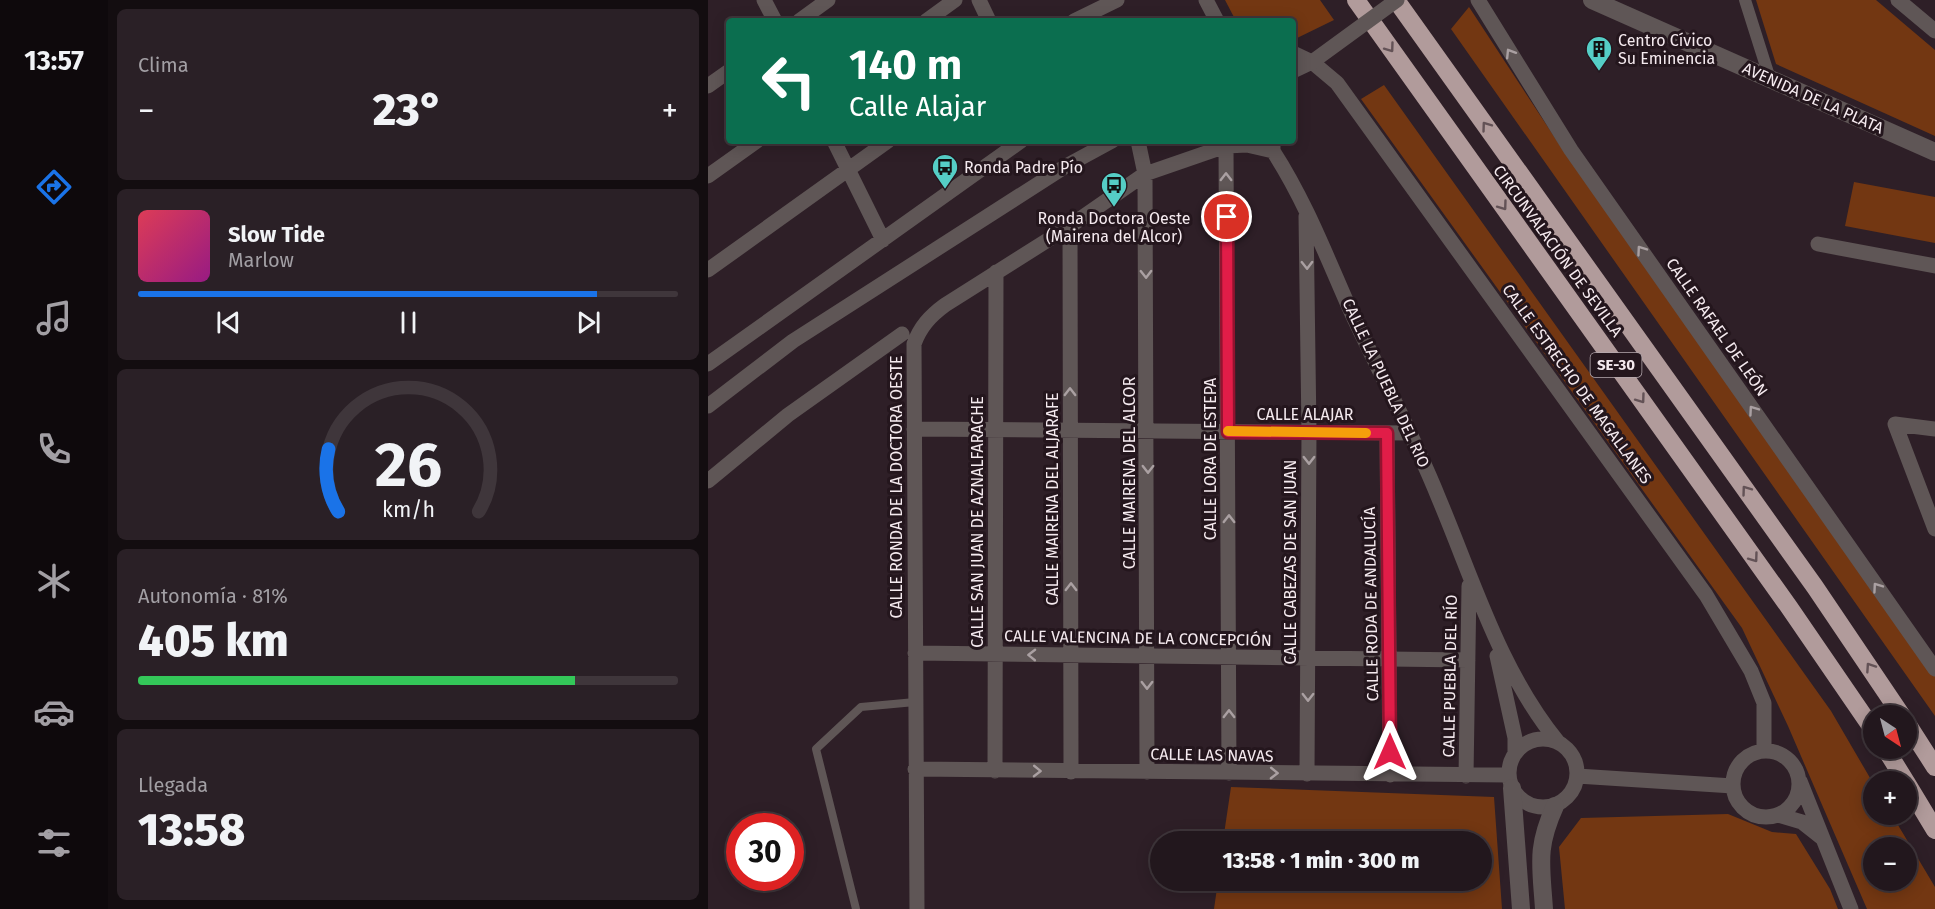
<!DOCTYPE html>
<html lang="es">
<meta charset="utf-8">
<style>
:root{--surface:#22171d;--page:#2a2026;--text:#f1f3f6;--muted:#a29fa4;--line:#3f363b;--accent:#1a73e8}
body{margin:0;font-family:"Fira Sans",sans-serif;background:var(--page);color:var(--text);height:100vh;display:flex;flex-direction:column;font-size:22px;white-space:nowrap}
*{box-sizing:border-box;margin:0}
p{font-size:20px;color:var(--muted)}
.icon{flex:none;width:33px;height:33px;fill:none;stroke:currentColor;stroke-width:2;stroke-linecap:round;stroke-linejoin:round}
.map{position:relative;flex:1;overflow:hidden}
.side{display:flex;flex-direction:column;gap:9px;padding:9px;background:#130d10;width:600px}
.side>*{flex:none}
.banner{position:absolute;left:18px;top:18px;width:570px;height:126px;border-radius:6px;box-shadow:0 3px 15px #0003,0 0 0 2px var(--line);background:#0b6e4f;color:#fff;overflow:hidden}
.needle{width:39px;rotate:144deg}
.controls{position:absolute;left:1155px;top:705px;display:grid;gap:12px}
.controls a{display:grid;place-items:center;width:54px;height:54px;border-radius:50%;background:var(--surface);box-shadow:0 3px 15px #0003,0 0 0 2px var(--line);font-size:30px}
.speed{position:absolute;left:18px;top:813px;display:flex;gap:12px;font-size:30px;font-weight:700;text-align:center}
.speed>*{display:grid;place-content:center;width:78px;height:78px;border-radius:50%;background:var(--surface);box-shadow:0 3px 15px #0003,0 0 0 2px var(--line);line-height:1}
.speed .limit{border:9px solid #d22;background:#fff;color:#111}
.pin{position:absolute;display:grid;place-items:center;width:51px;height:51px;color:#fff;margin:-26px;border:3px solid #fff;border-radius:50%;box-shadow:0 2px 6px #0007}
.me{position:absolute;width:66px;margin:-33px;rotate:0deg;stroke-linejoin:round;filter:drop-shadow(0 0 4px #0008)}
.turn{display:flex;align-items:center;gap:21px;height:126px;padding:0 24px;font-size:27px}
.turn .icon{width:78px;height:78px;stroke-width:2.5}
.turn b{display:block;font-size:42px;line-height:51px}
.big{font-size:45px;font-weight:800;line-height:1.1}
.side .tile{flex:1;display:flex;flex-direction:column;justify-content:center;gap:9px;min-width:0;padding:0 21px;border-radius:9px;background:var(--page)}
.side .dial{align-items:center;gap:0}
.dial svg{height:156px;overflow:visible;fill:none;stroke:var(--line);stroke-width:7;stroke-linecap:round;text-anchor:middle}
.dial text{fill:var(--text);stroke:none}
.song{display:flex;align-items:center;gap:18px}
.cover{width:72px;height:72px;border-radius:9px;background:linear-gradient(135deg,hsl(350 70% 55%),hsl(310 70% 35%))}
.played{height:6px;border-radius:3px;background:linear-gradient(90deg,var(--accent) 85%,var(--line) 85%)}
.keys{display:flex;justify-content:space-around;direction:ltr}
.heat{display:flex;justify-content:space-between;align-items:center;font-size:33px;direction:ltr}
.charge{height:9px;border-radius:4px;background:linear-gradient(90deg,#34c759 81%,var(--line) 0)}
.trip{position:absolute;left:442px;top:831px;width:342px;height:60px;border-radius:30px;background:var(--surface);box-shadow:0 3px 15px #0003,0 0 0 2px var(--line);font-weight:800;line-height:60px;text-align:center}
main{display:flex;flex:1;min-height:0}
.menu{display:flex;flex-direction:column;width:108px;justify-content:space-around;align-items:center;background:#0e090c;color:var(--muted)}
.menu .icon{width:42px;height:42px}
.menu .selected{color:var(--accent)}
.menu b{font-size:27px;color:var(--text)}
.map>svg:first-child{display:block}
.green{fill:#733712;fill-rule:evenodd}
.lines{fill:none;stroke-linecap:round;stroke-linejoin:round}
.service{stroke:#5f5656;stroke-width:8}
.pedestrian{stroke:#5f5656;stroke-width:12}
.minor{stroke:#5f5656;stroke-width:15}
.tertiary{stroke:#5f5656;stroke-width:18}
.motorway{stroke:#b19b9b;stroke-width:18}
.minor-bridge{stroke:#5f5656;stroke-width:15}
.oneway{stroke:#635256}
.oneway2{stroke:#aaa0a2}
.route-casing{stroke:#92132f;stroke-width:15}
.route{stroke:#e11d48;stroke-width:10}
.slow{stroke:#f59e0b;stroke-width:10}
.labels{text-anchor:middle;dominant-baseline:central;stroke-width:6;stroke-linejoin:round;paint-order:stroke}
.shield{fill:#24161d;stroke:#b6aab0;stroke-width:1.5}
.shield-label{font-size:15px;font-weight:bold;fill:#f5eaef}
.poi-label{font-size:16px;fill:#f5eaef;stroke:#24161d;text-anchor:start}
.street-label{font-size:16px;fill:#f5eaef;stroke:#24161d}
</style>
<main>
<nav class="menu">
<b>13:57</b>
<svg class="icon selected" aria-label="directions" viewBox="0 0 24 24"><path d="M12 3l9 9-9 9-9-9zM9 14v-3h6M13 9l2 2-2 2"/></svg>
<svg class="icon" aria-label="music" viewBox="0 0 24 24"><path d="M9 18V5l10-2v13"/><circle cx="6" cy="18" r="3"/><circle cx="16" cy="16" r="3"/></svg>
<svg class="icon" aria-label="phone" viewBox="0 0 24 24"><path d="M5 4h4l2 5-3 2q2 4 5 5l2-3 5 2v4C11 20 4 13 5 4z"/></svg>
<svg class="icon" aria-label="climate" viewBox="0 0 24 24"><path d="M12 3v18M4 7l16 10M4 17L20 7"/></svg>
<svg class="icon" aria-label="car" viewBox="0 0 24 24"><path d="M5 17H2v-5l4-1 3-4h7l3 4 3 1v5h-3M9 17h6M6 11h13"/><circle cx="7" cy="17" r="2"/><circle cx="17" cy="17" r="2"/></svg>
<svg class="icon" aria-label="filters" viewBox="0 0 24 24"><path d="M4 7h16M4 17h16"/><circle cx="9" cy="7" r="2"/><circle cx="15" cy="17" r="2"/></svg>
</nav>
<section class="side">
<div class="tile"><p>Clima</p>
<div class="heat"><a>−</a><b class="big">23°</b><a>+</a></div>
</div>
<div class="tile">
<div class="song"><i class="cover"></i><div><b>Slow Tide</b><p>Marlow</p></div></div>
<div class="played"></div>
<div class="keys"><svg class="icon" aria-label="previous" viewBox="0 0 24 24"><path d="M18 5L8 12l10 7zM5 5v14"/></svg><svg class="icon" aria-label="pause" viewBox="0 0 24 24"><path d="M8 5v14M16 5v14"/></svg><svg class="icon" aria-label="next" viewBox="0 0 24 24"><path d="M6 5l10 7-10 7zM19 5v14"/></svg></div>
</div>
<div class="tile dial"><svg viewBox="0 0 100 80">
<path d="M14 69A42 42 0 1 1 86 69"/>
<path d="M14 69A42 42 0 0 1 9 37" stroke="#1a73e8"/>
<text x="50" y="56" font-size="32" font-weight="700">26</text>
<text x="50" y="72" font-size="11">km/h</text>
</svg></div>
<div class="tile"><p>Autonomía · 81%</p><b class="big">405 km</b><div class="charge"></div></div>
<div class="tile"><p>Llegada</p><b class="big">13:58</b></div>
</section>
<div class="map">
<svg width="1227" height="909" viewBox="0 0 1227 909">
<rect width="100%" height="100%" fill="#2e1f27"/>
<path class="green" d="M517,0H612L626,20L585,40V21H528Z
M1048,0H1168L1227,50V136L1068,64Z
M761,7L855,150L1227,676V716L743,29Z
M676,85L1123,711L1165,783L1166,814L1184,815L1227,887V909H1159L1080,726L1034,628L653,99ZM1166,848H1198V880H1166Z
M1146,182L1227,197V243L1137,226Z
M523,787L786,797L794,909H506L510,881L774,880V842L515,841Z
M1020,814L1064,832L1088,834L1122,889L1130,909H857L851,847L873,818Z"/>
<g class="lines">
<path class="service" d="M148,909L108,749L153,707L207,702"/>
<path class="pedestrian" d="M1037,0L1062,79"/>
<path class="minor" d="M56,0L67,21
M271,0L281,21
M498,0L509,21
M770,0L863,150L1227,669
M1190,0L1227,31
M91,21L120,0
M218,21L247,0
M366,21L409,0
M585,53L604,62L629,83L998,595L1043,671L1056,703V751
M585,71L604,62
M0,86L21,71
M126,141L175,240
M430,141L437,174L439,772
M565,143V151C598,202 619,258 644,314C673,376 706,436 731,499C766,582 792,671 850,742
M518,146L521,773
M0,176L49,141
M598,216L601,432L599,774
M362,226L363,772
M1110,244L1227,266
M0,270L180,141
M0,364L313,141
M0,406L85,341L358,166L404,141
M206,429L701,433
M1227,429L1187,424L1227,529
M679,433L682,775
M0,481L80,415L194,334
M207,653L760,660
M789,656L807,738V753
M801 773a34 34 0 1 1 68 0a34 34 0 1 1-68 0Z
M1025 784a33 33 0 1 1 66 0a33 33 0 1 1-66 0Z
M207,769L800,775
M287,771L288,272
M758,776L761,586
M869,776L1025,786
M1092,781L1143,909
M1070,815L1094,822L1113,837
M209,909L206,344C212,327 222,316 237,305L362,226L437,174L518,146L539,145L565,151"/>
<path class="tertiary" d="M884,0L1227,152
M804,788L813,909
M836,909C833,864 828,848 847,806"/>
<path class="motorway" d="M648,0L1081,607L1166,731
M688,0L1107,587L1194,716
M1198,722L1227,767
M1177,748L1198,782
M1198,782L1227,830"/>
<path class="minor-bridge" d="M604,62L689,0"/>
</g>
<defs><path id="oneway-chevron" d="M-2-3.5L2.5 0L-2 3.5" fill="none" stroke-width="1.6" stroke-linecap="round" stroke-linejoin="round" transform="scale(1.5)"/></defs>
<g class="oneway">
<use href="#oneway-chevron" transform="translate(682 48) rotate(54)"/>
<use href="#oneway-chevron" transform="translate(778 126) rotate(-126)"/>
<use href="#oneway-chevron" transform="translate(795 206) rotate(54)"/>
<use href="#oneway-chevron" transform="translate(933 399) rotate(54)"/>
<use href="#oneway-chevron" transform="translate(1038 490) rotate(-126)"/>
<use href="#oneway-chevron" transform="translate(1046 558) rotate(54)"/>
<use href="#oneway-chevron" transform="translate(1162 667) rotate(-124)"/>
</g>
<g class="oneway2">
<use href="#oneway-chevron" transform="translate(802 53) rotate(-122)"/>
<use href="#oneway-chevron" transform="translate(518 177) rotate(-90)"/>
<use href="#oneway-chevron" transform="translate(933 250) rotate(-125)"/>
<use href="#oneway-chevron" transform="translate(599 265) rotate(89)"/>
<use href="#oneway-chevron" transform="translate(438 274) rotate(89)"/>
<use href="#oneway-chevron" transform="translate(362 392) rotate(-90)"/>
<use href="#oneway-chevron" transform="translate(1045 410) rotate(-125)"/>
<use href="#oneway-chevron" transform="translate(601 460) rotate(90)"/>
<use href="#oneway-chevron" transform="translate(440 469) rotate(90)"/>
<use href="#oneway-chevron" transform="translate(521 519) rotate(-90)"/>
<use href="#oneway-chevron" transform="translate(363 587) rotate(-90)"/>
<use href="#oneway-chevron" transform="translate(1169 587) rotate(-125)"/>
<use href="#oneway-chevron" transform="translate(324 655) rotate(-179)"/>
<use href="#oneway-chevron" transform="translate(439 685) rotate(90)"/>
<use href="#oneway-chevron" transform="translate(600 697) rotate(90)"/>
<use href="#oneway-chevron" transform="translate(521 714) rotate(-90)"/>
<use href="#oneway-chevron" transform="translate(329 771) rotate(1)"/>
<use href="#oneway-chevron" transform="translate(566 773) rotate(1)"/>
</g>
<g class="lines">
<g class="route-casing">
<path id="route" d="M519,217L520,432L679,433L682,752"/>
</g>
<use href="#route" class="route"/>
<path class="slow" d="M520,431L658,433"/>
</g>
<defs>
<g id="building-pin" transform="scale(1.35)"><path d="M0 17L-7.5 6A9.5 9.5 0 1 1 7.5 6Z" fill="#55cec6" stroke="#24161d"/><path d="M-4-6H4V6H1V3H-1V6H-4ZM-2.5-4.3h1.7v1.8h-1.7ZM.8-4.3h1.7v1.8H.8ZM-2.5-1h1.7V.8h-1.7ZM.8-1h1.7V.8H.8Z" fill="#111"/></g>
<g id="bus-pin" transform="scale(1.35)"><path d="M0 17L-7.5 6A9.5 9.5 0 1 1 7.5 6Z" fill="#55cec6" stroke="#24161d"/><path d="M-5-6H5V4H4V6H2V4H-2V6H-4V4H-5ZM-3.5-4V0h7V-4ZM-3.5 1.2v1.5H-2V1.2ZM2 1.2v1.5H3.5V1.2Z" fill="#111"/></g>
</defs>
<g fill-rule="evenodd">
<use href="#building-pin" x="891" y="49"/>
<use href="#bus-pin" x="237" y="167"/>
<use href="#bus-pin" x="406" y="185"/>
</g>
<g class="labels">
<rect class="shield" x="882.5" y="353" width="51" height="24" rx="4.5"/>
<g class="shield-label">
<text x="908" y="365">SE-30</text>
</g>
<g class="poi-label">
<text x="910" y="40">Centro Cívico<tspan x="910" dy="18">Su Eminencia</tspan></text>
<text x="256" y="167">Ronda Padre Pío</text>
<text x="406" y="218" text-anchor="middle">Ronda Doctora Oeste<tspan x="406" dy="18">(Mairena del Alcor)</tspan></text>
</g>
<g class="street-label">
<text transform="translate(1105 98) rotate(24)">AVENIDA DE LA PLATA</text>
<text transform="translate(850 251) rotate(54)">CIRCUNVALACIÓN DE SEVILLA</text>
<text transform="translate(1009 327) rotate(55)">CALLE RAFAEL DE LEÓN</text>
<text transform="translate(678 383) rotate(65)">CALLE LA PUEBLA DEL RIO</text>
<text transform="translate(869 384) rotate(54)">CALLE ESTRECHO DE MAGALLANES</text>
<text x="597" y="414">CALLE ALAJAR</text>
<text transform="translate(502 459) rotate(-90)">CALLE LORA DE ESTEPA</text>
<text transform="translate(421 473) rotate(-90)">CALLE MAIRENA DEL ALCOR</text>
<text transform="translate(188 487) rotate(-90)">CALLE RONDA DE LA DOCTORA OESTE</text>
<text transform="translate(344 499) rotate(-90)">CALLE MAIRENA DEL ALJARAFE</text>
<text transform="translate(269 522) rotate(-90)">CALLE SAN JUAN DE AZNALFARACHE</text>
<text transform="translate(582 562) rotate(-90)">CALLE CABEZAS DE SAN JUAN</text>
<text transform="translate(663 604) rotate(-91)">CALLE RODA DE ANDALUCÍA</text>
<text transform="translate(430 638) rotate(1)">CALLE VALENCINA DE LA CONCEPCIÓN</text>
<text transform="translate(742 676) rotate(-89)">CALLE PUEBLA DEL RÍO</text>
<text transform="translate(504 755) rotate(1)">CALLE LAS NAVAS</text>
</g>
</g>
</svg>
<div class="controls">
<a><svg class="needle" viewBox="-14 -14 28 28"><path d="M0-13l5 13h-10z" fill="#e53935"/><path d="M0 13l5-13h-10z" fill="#a29fa4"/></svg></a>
<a>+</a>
<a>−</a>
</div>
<div class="speed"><div class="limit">30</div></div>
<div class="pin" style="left:519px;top:217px;background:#d93025"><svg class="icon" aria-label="arrive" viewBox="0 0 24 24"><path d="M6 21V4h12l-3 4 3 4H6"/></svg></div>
<svg class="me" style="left:682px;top:752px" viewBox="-20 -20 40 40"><path d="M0-17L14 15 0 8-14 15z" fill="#e11d48" stroke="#fff" stroke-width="4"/></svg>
<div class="trip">13:58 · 1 min · 300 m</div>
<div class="banner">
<div class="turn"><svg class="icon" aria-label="left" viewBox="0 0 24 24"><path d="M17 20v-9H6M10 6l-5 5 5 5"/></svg><div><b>140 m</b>Calle Alajar</div></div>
</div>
</div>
</main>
